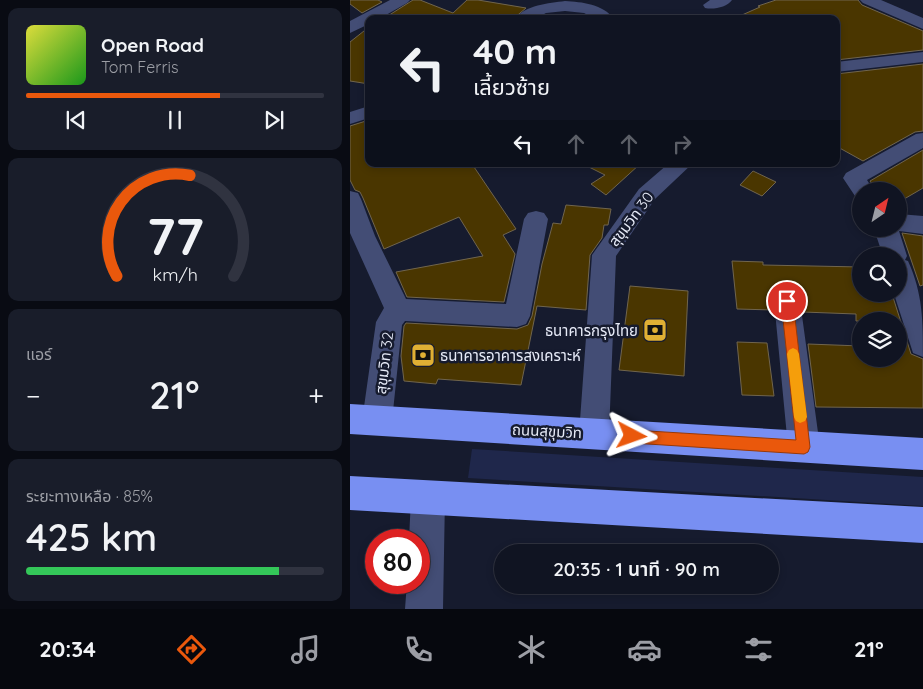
<!DOCTYPE html>
<html lang="th">
<meta charset="utf-8">
<style>
:root{--surface:#101422;--page:#191d2a;--text:#f1f3f6;--muted:#9c9ea5;--line:#303340;--accent:#ea580c}
body{margin:0;font-family:Quicksand,"Noto Sans Thai",sans-serif;background:var(--page);color:var(--text);height:100vh;display:flex;flex-direction:column;font-size:19px;white-space:nowrap}
*{box-sizing:border-box;margin:0}
p{font-size:16px;color:var(--muted)}
.icon{flex:none;width:28px;height:28px;fill:none;stroke:currentColor;stroke-width:2;stroke-linecap:round;stroke-linejoin:round}
.map{position:relative;flex:1;overflow:hidden}
.sheet{display:flex;flex-direction:column;gap:8px;padding:8px;background:#090b13;width:350px}
.sheet>*{flex:none}
.guide{position:absolute;left:15px;top:15px;width:475px;height:152px;border-radius:10px;box-shadow:0 2px 8px #0003,0 0 0 1px var(--line);background:#101422;color:var(--text);overflow:hidden}
.needle{width:32px;rotate:35deg}
.tools{position:absolute;left:502px;top:182px;display:grid;gap:10px}
.tools a{display:grid;place-items:center;width:55px;height:55px;border-radius:50%;background:var(--surface);box-shadow:0 2px 8px #0003,0 0 0 1px var(--line);font-size:25px}
.speed{position:absolute;left:15px;top:529px;display:flex;gap:10px;font-size:25px;font-weight:700;text-align:center}
.speed>*{display:grid;place-content:center;width:65px;height:65px;border-radius:50%;background:var(--surface);box-shadow:0 2px 8px #0003,0 0 0 1px var(--line);line-height:1}
.speed .limit{border:8px solid #d22;background:#fff;color:#111}
.pin{position:absolute;display:grid;place-items:center;width:42px;height:42px;color:#fff;margin:-21px;border:2px solid #fff;border-radius:50%;box-shadow:0 1px 5px #0007}
.me{position:absolute;width:55px;margin:-28px;rotate:94deg;stroke-linejoin:round;filter:drop-shadow(0 0 4px #0008)}
.turn{display:flex;align-items:center;gap:18px;height:105px;padding:0 25px;font-size:22px}
.turn .icon{width:65px;height:65px;stroke-width:2.5}
.turn b{display:block;font-size:35px;line-height:42px}
.lanes{display:flex;align-items:center;height:48px;padding:0 25px;background:#0003;justify-content:center;gap:25px;direction:ltr}
.lanes .off{opacity:.35}
.big{font-size:38px;font-weight:600;line-height:1.1}
.sheet .tile{flex:1;display:flex;flex-direction:column;justify-content:center;gap:8px;min-width:0;padding:0 18px;border-radius:10px;background:var(--page)}
.sheet .dial{align-items:center;gap:0}
.dial svg{height:130px;overflow:visible;fill:none;stroke:var(--line);stroke-width:7;stroke-linecap:round;text-anchor:middle}
.dial text{fill:var(--text);stroke:none}
.song{display:flex;align-items:center;gap:15px}
.cover{width:60px;height:60px;border-radius:8px;background:linear-gradient(135deg,hsl(60 70% 55%),hsl(120 70% 35%))}
.played{height:5px;border-radius:2px;background:linear-gradient(90deg,var(--accent) 65%,var(--line) 65%)}
.keys{display:flex;justify-content:space-around;direction:ltr}
.heat{display:flex;justify-content:space-between;align-items:center;font-size:28px;direction:ltr}
.charge{height:8px;border-radius:4px;background:linear-gradient(90deg,#34c759 85%,var(--line) 0)}
.trip{position:absolute;left:144px;top:544px;width:285px;height:50px;border-radius:25px;background:var(--surface);box-shadow:0 2px 8px #0003,0 0 0 1px var(--line);font-weight:600;line-height:50px;text-align:center}
.menu{display:flex;height:80px;justify-content:space-around;align-items:center;background:#06080e;color:var(--muted)}
.menu .icon{width:35px;height:35px}
.menu .active{color:var(--accent)}
.menu b{font-size:22px;color:var(--text)}
main{display:flex;flex:1;min-height:0}
.map>svg:first-child{display:block}
.green{fill:#1f274b}
.building{fill:#4a3600;stroke:#70654e}
.lines{fill:none;stroke-linecap:round;stroke-linejoin:round}
.minor{fill:#434d75;fill-rule:evenodd}
.highway{fill:#788ff2;fill-rule:evenodd}
.route{fill:#ea580c;stroke:#983908}
.slow{fill:#f59e0b}
.labels{text-anchor:middle;dominant-baseline:central;stroke-width:5;stroke-linejoin:round;paint-order:stroke}
.street-label{font-size:15px;fill:#e7ebf8;stroke:#161b2e}
.poi-label{font-size:15px;fill:#e7ebf8;stroke:#161b2e;text-anchor:end}
</style>
<main>
<section class="sheet">
<div class="tile">
<div class="song"><i class="cover"></i><div><b>Open Road</b><p>Tom Ferris</p></div></div>
<div class="played"></div>
<div class="keys"><svg class="icon" aria-label="previous" viewBox="0 0 24 24"><path d="M18 5L8 12l10 7zM5 5v14"/></svg><svg class="icon" aria-label="pause" viewBox="0 0 24 24"><path d="M8 5v14M16 5v14"/></svg><svg class="icon" aria-label="next" viewBox="0 0 24 24"><path d="M6 5l10 7-10 7zM19 5v14"/></svg></div>
</div>
<div class="tile dial"><svg viewBox="0 0 100 80">
<path d="M14 69A42 42 0 1 1 86 69"/>
<path d="M14 69A42 42 0 0 1 59 7" stroke="#ea580c"/>
<text x="50" y="56" font-size="32" font-weight="700">77</text>
<text x="50" y="72" font-size="11">km/h</text>
</svg></div>
<div class="tile"><p>แอร์</p>
<div class="heat"><a>−</a><b class="big">21°</b><a>+</a></div>
</div>
<div class="tile"><p>ระยะทางเหลือ · 85%</p><b class="big">425 km</b><div class="charge"></div></div>
</section>
<div class="map">
<svg width="573" height="609" viewBox="0 0 573 609">
<rect width="100%" height="100%" fill="#161b2e"/>
<path class="green" d="M122,449L573,477V506L118,478Z"/>
<path class="building" d="M0,0H28L32,2L12,13L0,4Z
M63,0H70L103,13L117,0H128L176,8L163,19H33Z
M426,0H508L512,5L573,31V50L486,60V19H383L410,7L408,6Z
M19,27V84L0,81V42Z
M573,64V131L565,132L513,161L486,146V74Z
M19,120V164H122L166,229L153,235L165,254L154,302L57,297L46,272L133,256L109,217L34,249L13,198L10,192L5,190L0,180V126Z
M573,150V188L549,202V191H530L524,187L520,181Z
M233,164H290L256,195L241,184L255,175Z
M403,171L426,182L412,196L390,185Z
M216,205L261,209L258,225H254L252,238L240,255L236,310L187,306L171,385L88,379L86,384L54,381L51,356L54,326L56,323L167,329L178,325L182,316L192,264L203,223L211,224Z
M552,233L573,236V285L570,286Z
M382,261L413,262V265L511,267V294H542L561,354L573,359V408L466,407L458,344L511,346V359H549V321H506V314L453,312L452,301L448,292L438,288L426,292L422,301L423,310L387,309Z
M280,286L338,291L334,376L269,370Z
M387,342L417,343L424,396L392,395Z"/>
<g class="lines">
<path class="minor" d="M40,0H60L57,3L29,19H19V24L0,33V21Z
M360,0H382C377,7 364,10 355,8L353,5Z
M510,0H531L573,18V29L513,3Z
M215,1C232,2 253,4 264,19H246L234,13L215,11L196,13L184,19H165C175,5 199,3 215,1Z
M573,52V62L486,72V62Z
M19,106V118L0,124V112Z
M573,133V148L517,180L524,191H511V198L505,196L493,178L496,173L566,134Z
M318,164H342L305,199L266,256L259,434L255,444L244,449L233,444L229,434L242,255L289,189Z
M0,191L8,193L11,199L25,236L56,299L156,304L174,219L178,213L186,211L194,213L198,219L180,316L176,324L167,327L55,321L52,325L42,421L38,431L27,435L16,431L12,421L26,322L34,308L0,233Z
M549,214L573,216V234L549,231L557,256L555,260L558,261C573,294 573,321 573,357L563,353L544,294H549V256H533L524,229H549Z
M437,290L446,293L450,301L470,447L465,458L454,462L443,458L438,447L424,301L428,293Z
M78,481L90,486L95,498L93,609H55L57,582H69V540H59L61,498L66,486Z"/>
<path class="highway" d="M0,404L573,438V470L0,434Z
M0,476L573,507V543L0,510Z"/>
</g>
<path class="route" d="M437,297L443,301L460,447L458,452L454,454L282,443L278,441L276,436L278,432L282,430L446,440L431,301Z"/>
<path class="slow" d="M443,348L447,350L449,354L457,417L455,421L450,423L446,421L444,417L437,354L439,350Z"/>
<defs>
<g id="bank-square" transform="scale(1.25)"><rect x="-9" y="-9" width="18" height="18" rx="4" fill="#e0b034" stroke="#161b2e"/><path d="M-6-4H6V4H-6ZM0-2.3a2.3 2.3 0 1 0 0 4.6a2.3 2.3 0 1 0 0-4.6Z" fill="#111"/></g>
</defs>
<g fill-rule="evenodd">
<use href="#bank-square" x="305" y="330"/>
<use href="#bank-square" x="73" y="355"/>
</g>
<g class="labels">
<g class="street-label">
<text transform="translate(281 219) rotate(-53)">สุขุมวิท 30</text>
<text transform="translate(34 363) rotate(-83)">สุขุมวิท 32</text>
<text transform="translate(197 431) rotate(3)">ถนนสุขุมวิท</text>
</g>
<g class="poi-label">
<text x="288" y="330">ธนาคารกรุงไทย</text>
<text x="90" y="355" text-anchor="start">ธนาคารอาคารสงเคราะห์</text>
</g>
</g>
</svg>
<div class="tools">
<a><svg class="needle" viewBox="-14 -14 28 28"><path d="M0-13l5 13h-10z" fill="#e53935"/><path d="M0 13l5-13h-10z" fill="#9c9ea5"/></svg></a>
<a><svg class="icon" aria-label="search" viewBox="0 0 24 24"><circle cx="10" cy="10" r="6"/><path d="M15 15l6 6"/></svg></a>
<a><svg class="icon" aria-label="layers" viewBox="0 0 24 24"><path d="M12 4l9 5-9 5-9-5zM3 14l9 5 9-5"/></svg></a>
</div>
<div class="speed"><div class="limit">80</div></div>
<div class="pin" style="left:437px;top:301px;background:#d93025"><svg class="icon" aria-label="arrive" viewBox="0 0 24 24"><path d="M6 21V4h12l-3 4 3 4H6"/></svg></div>
<svg class="me" style="left:282px;top:436px" viewBox="-20 -20 40 40"><path d="M0-17L14 15 0 8-14 15z" fill="#ea580c" stroke="#fff" stroke-width="4"/></svg>
<div class="trip">20:35 · 1 นาที · 90 m</div>
<div class="guide">
<div class="turn"><svg class="icon" aria-label="left" viewBox="0 0 24 24"><path d="M17 20v-9H6M10 6l-5 5 5 5"/></svg><div><b>40 m</b>เลี้ยวซ้าย</div></div>
<div class="lanes"><svg class="icon" aria-label="left" viewBox="0 0 24 24"><path d="M17 20v-9H6M10 6l-5 5 5 5"/></svg><svg class="icon off" aria-label="ahead" viewBox="0 0 24 24"><path d="M12 20V5M6 11l6-6 6 6"/></svg><svg class="icon off" aria-label="ahead" viewBox="0 0 24 24"><path d="M12 20V5M6 11l6-6 6 6"/></svg><svg class="icon off" aria-label="right" viewBox="0 0 24 24"><path d="M7 20v-9h11M14 6l5 5-5 5"/></svg></div>
</div>
</div>
</main>
<nav class="menu">
<b>20:34</b>
<svg class="icon active" aria-label="directions" viewBox="0 0 24 24"><path d="M12 3l9 9-9 9-9-9zM9 14v-3h6M13 9l2 2-2 2"/></svg>
<svg class="icon" aria-label="music" viewBox="0 0 24 24"><path d="M9 18V5l10-2v13"/><circle cx="6" cy="18" r="3"/><circle cx="16" cy="16" r="3"/></svg>
<svg class="icon" aria-label="phone" viewBox="0 0 24 24"><path d="M5 4h4l2 5-3 2q2 4 5 5l2-3 5 2v4C11 20 4 13 5 4z"/></svg>
<svg class="icon" aria-label="climate" viewBox="0 0 24 24"><path d="M12 3v18M4 7l16 10M4 17L20 7"/></svg>
<svg class="icon" aria-label="car" viewBox="0 0 24 24"><path d="M5 17H2v-5l4-1 3-4h7l3 4 3 1v5h-3M9 17h6M6 11h13"/><circle cx="7" cy="17" r="2"/><circle cx="17" cy="17" r="2"/></svg>
<svg class="icon" aria-label="filters" viewBox="0 0 24 24"><path d="M4 7h16M4 17h16"/><circle cx="9" cy="7" r="2"/><circle cx="15" cy="17" r="2"/></svg>
<b>21°</b>
</nav>
